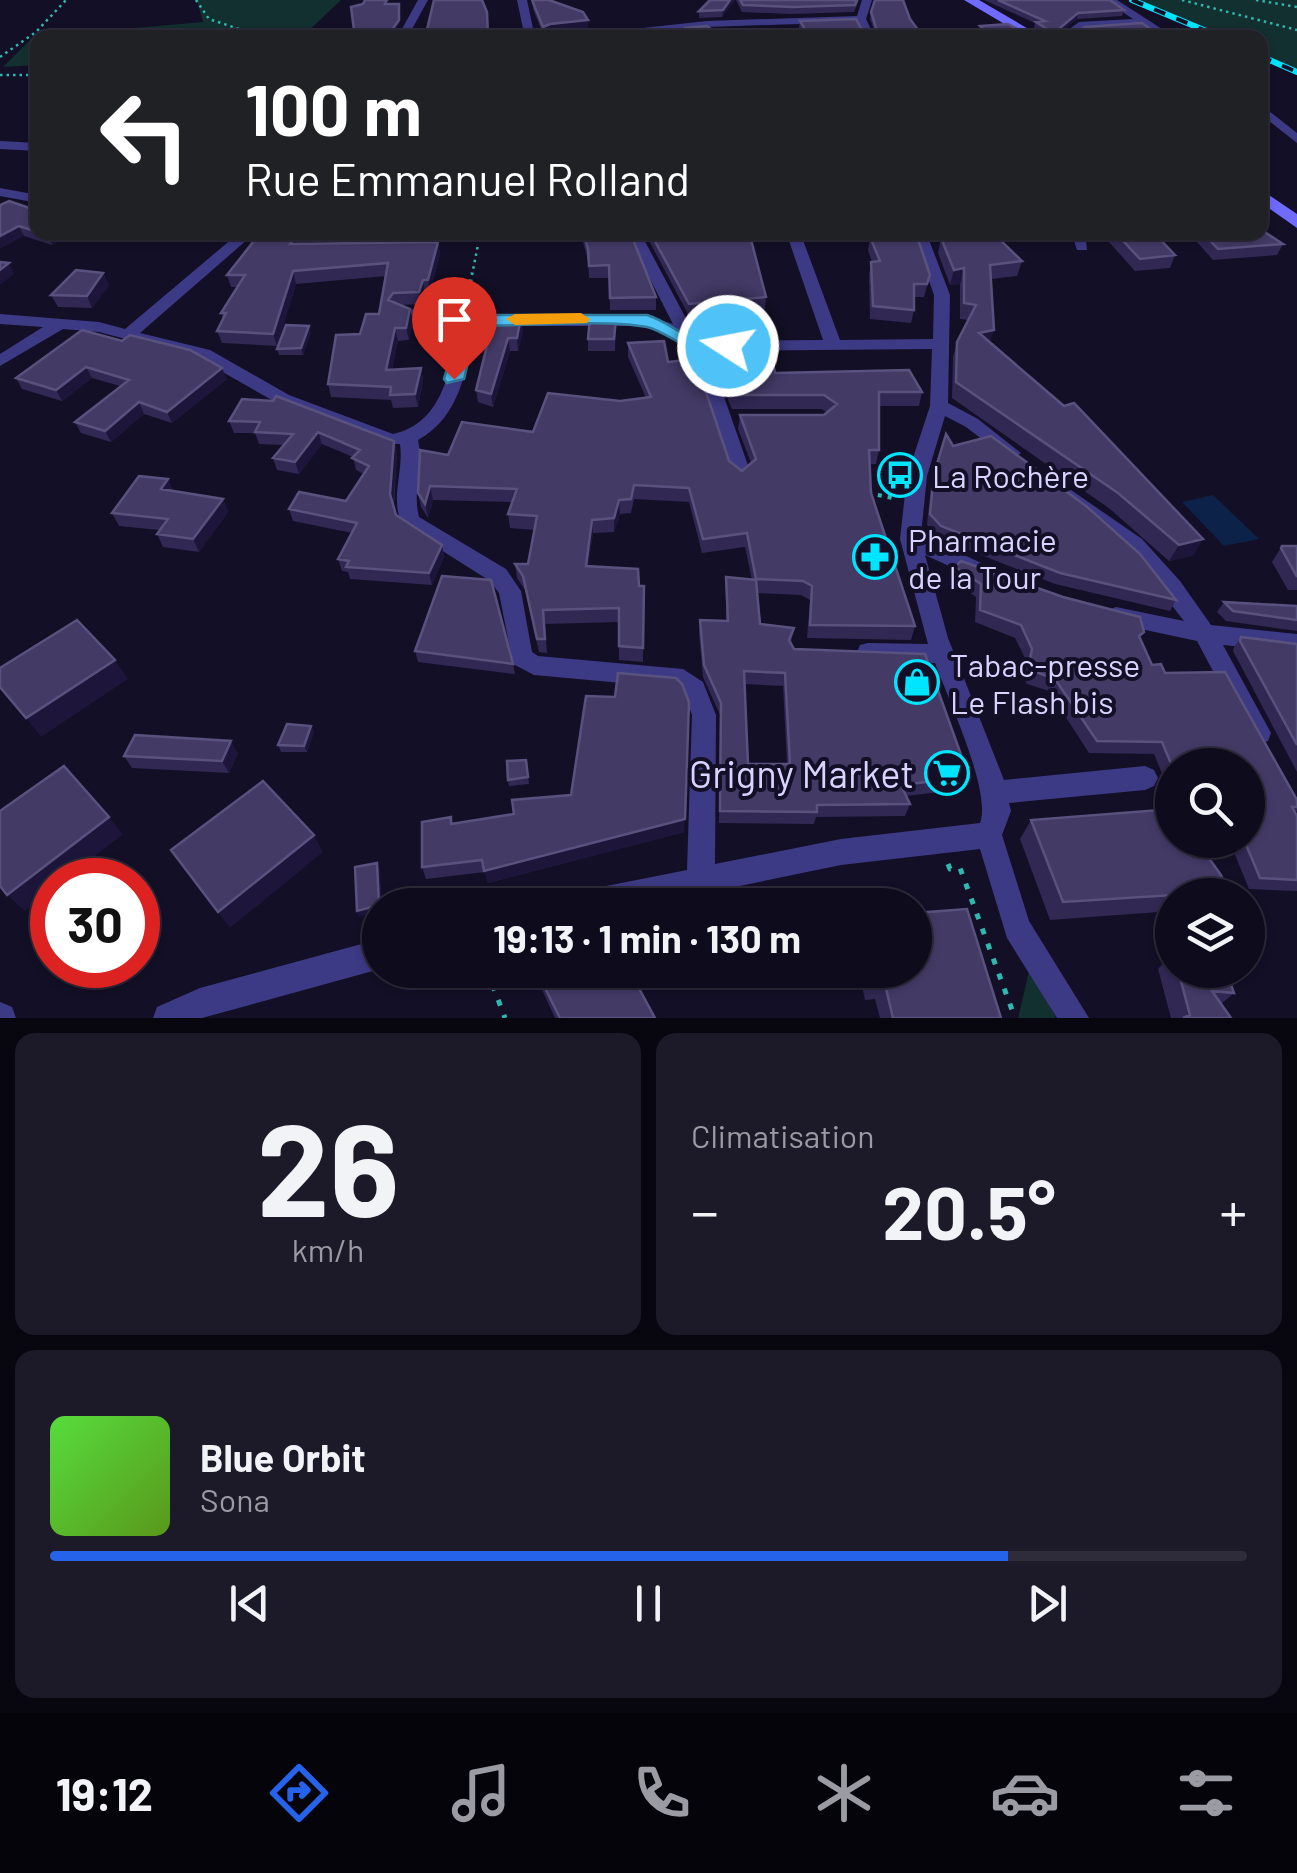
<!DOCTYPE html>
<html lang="fr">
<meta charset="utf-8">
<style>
:root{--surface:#0e0b1c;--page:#1c1929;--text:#f1f3f6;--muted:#9b9ba3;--line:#2e2b3b;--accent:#2563eb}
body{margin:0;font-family:Barlow,sans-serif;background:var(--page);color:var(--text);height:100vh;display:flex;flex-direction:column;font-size:38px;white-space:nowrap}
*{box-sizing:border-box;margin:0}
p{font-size:32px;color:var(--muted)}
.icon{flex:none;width:55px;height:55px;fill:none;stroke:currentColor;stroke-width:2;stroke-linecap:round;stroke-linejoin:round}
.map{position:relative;height:1018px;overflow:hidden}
.panel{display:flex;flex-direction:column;gap:15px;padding:15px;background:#08060f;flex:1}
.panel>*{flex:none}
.hud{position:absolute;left:30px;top:30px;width:1238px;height:210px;border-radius:20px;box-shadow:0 2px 8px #0004,0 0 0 2px var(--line);background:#202124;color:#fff;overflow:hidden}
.buttons{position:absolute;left:1155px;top:748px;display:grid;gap:20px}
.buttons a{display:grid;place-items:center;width:110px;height:110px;border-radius:50%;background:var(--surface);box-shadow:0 2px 8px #0004,0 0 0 2px var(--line);font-size:50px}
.speed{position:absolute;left:30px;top:858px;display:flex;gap:20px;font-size:50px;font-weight:700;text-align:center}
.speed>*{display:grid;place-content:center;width:130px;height:130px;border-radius:50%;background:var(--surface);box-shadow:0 2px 8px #0004,0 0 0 2px var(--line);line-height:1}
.speed .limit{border:15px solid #d22;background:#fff;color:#111}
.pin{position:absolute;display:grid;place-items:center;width:85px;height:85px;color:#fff;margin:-102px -42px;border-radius:50% 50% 50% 0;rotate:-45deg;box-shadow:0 0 10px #0007}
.pin .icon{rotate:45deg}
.me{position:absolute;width:110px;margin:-55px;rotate:281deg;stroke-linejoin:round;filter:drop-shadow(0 0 8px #0008)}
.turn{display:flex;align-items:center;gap:35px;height:210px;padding:0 50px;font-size:45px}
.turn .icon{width:130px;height:130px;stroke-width:2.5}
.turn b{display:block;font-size:70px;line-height:85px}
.big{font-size:75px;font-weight:700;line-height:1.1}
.panel .tile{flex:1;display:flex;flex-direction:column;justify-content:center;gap:15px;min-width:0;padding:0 35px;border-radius:20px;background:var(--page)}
.panel .dial{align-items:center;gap:0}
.dial b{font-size:130px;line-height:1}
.song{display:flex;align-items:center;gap:30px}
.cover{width:120px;height:120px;border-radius:15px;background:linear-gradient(135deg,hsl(110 70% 55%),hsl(90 70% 35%))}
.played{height:10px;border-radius:5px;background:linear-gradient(90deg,var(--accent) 80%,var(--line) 80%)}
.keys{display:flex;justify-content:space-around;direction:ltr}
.heat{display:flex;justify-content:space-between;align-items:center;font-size:55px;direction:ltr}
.panel .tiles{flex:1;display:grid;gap:15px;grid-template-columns:1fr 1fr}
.tile:last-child{grid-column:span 2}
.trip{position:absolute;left:362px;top:888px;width:570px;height:100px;border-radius:50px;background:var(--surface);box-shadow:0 2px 8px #0004,0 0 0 2px var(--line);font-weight:700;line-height:100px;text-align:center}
.dock{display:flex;height:160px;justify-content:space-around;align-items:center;background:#06040b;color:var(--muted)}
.dock .icon{width:70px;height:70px}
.dock .selected{color:var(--accent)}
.dock b{font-size:45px;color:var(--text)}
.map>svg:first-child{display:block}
.green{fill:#12302f}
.water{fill:#0c2248}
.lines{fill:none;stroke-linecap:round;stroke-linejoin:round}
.path-far2{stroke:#2fb8b0;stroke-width:2.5;stroke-dasharray:2.5 4;stroke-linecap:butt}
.path-far1{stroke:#2fb8b0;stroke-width:4;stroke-dasharray:4 6;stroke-linecap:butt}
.path{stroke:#2fb8b0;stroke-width:5;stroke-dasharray:6 10;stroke-linecap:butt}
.street{fill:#3d3a85;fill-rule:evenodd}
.secondary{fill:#6f6bff;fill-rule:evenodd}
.rail-casing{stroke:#00e5ff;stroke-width:6}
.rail{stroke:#130f26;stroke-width:4;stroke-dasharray:12;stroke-linecap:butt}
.wall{fill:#312854;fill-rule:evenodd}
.shaded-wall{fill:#1d163a}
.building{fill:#433a66;stroke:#5a527e;stroke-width:2.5;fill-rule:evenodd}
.route{fill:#4fc3f7;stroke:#337fa1;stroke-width:2.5}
.slow{fill:#f59e0b}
.labels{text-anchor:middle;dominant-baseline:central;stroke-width:8;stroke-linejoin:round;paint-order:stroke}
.poi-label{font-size:32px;fill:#d9d4ff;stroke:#130f26;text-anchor:start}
.near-poi-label{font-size:38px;fill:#d9d4ff;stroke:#130f26;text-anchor:end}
</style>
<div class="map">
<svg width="1297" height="1018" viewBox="0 0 1297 1018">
<rect width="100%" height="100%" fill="#130f26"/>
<path class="green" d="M197,0H341L302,37L38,38L37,65L3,67L33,37L203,22Z
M1134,0H1297V69L1260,53V38L1223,37Z
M1030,967L1056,1018H1018Z"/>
<path class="water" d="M1213,495L1259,539L1224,546L1182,502Z"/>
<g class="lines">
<path class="path-far2" d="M196,0L209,19L242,30L243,38
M1182,0L1297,30
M1256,0L1297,7
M0,57L36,32L66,0
M0,75H38
M472,275L478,245"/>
<path class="path-far1" d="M466,303L472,273
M868,493L893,498"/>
<path class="path" d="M948,864L950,869L960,868L1015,1018
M487,970L505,1018"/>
<path class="street" d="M418,0H428L407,38H397Z
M517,0H527L535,38H525Z
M862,0H872L866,19L875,38H865L857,22L707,27L594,38H551L707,21L857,16Z
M1105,0H1117L1176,38H1163L1142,24L1082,28L1069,38H1057L1079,22L1133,19Z
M1260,104L1297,133V143L1260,114Z
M0,141L38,143V151L0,149Z
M0,188L38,195V203L0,196Z
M240,232H256L140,333L210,350L289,395L393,434C445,423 450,366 460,323L454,320L402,317L394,312L396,309L457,310L472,316H647L673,324L626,232H640L698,341L823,340L786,232H800L840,340L933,339L934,295L912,232H926L950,295L948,403L978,419L1021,453L1012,459L1005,457L966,427L945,416L927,476L921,535L992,568L995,574L992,580L984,582L925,555L948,638L1004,780L1145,766L1154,770L1158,778L1154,786L1145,790L1009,803L1011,811L1002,835L1029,921L1089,1018H1057L1007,938L980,849L841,865L648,905H567L571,895L581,891L687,870L692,715L685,695L677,688L534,675L513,664L499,593L490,581L403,526C389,499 404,473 400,444H385L277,403L198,358L99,332L63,329L0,366V354L43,327L0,324V314L99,322L125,329ZM476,326H646C659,330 676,337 686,349C705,371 721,444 731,474L741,481L751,474L715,371L704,351L932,349L930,406L907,476L900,539L928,644L868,643L860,645L857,652L860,659L868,661L935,663C948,698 992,793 980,823L841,839L715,864L716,715L703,682L683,669L538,656L532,652L521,591L506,569L419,517C412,491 424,466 418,440C460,417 466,370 476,326Z
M1071,232H1085L1087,250H1077Z
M1071,490L1142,539L1180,581L1211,625L1297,634V652L1223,645L1271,733L1268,741L1259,744L1250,741L1197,641L1108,622L1105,616L1108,610L1116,607L1184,621L1128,549L1064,502L1061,497L1064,492Z
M380,939V969L202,1018H153L157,1007L200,988Z
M0,1002L12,1007L16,1018H0Z"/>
<path class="secondary" d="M964,0H979L1044,38H1028Z
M1260,189L1297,214V228L1260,202Z"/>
<g class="rail-casing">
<path id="rail" d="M1132,0L1223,38
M1260,56L1297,72"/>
</g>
<use href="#rail" class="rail"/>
</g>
<path class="wall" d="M532,0L588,20V30L551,34L544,37L533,9Z
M735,0L722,17L699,18V11Z
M736,0H859L854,12L791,14L742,12Z
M984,0H1110L1124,10L1122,16L1077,19L1054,38H976L977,33H980L979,32L980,26L1028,35H1046L1034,28L1035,23Z
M871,12L910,19L924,38H805L799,28L800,21L875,33L870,19Z
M1078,32L1159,35L1158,38H1076Z
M0,205L38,211V232H72L52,245L24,236Z
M580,232H630L656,297V310H610L609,278H589L588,260Z
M647,232H749L766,297L765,309L689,316L647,237Z
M1100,232H1153L1175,255L1170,268L1135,271Z
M1188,232H1260L1283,244L1277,255L1213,260Z
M870,237L930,275L924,297H914V310L911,323L870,319L869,274L872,262L868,250Z
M941,238L1022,261L1017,276L991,279L990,343L1194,555L1169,561L1110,509L952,398L953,357L957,342L968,320L960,319V284L950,285L938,253Z
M438,242L440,254L430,292H425L422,304L400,305L410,309L413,321L409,340L398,341L392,369L421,368L423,381L418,407L393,408L391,400L331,397L328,384L360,334L379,314L386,276L296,284L277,346L222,343L217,331L223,319L221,313L238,287H231L227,275L303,244Z
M103,273L109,285L92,308L58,307L51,295Z
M494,317L523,330L518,351H510L493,407L478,402L476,390Z
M616,318L615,351H588V339Z
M82,330L227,379L172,423L144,414L111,442L81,433L75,422L120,386L92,378L62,401L22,389L16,378Z
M311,332L303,355H279L277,349Z
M628,343L668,362L729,461L742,471L751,463L738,429L740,415H824L827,413L822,409H732L718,376L719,362L775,373L922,392L919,406H879V450L876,464H870L871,493L915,626L911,640L807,638L810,600L801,595L757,593L760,624L794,628L791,643L794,649L969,777L964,789L906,796L910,804L905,816L816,817L814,824L719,823L720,715L703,677L699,633L700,620L726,621V577L752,580L745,547L702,553L689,502L634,499L631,513L620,514L614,532L593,533L588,566L639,586H644L643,662L619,660V622L545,624L547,653L539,652L525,590L517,578L515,564H528L534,530L510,528L508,514L512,502L433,500L428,518L421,507L418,493L448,455L533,432L620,401L646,398L628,357ZM745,684L783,686L787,764H748Z
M242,399L394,441L397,453L394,505L396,515L442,545L444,557L432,585L350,579L348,572L342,571L338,559L352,533L293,521L289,509L346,501L364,474L356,470L353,457L322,444L299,474L277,470L273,458L283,445L259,444L255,433H234L229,421Z
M946,434L953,446L1176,600L1170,611L1055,584L938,538L927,525L931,485Z
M174,491L223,499L228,512L199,552L163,547L157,534L159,530L119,526L112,513Z
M1282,546H1297V590H1288L1272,562Z
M955,567L1144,632L1140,638L1152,665L1165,673L1297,800V811L1295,813L1297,816V891L1249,889L1229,840H1248V765H1172V793H1170L1154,754L1089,753L1049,691L1027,684L1023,676L1027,662L1015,638L975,622L976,597L950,579Z
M1224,602L1297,606V631L1226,621L1217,612Z
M1241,637L1297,644V772L1233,651L1234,647Z
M415,651L513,664L515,674L418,662Z
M311,726L314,732L307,752H281L278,745Z
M238,753L229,773L132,768L124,756Z
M526,760L529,784L509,786L508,780Z
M451,817L453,824L684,832L488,883L485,872L426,879L422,867Z
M1031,820L1228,895H1172V911L1050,920L1020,839Z
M1172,954V970H1231H1226L1234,993L1221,1004L1231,1018H1171L1158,969Z
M533,970H629L655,1018H555Z
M859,970H915L1001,1018H880L875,999L865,1000Z"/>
<path class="shaded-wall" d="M730,0H735L722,17L723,10Z
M400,8V24L390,38H386Z
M1078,13L1077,19L1054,38H1048Z
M588,20V30L551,34L544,37L543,27L550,24Z
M19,226L24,236L0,249V236Z
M50,232H72L52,245L47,234Z
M299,232H312L294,256L290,244Z
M438,242L440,254L430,292L428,280Z
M9,263L14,274L0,285V270Z
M964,268L960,284L950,285L954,270Z
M293,271L296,284L277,346L273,334Z
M103,273L109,285L92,308L87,296Z
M423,280L425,292L422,304L419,292Z
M410,309L413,321L409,340L406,328Z
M521,317L523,330L518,351L517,338Z
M309,326L311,332L303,355L301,348Z
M395,328L398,341L389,382L386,370Z
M994,330L989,345L979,333Z
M508,338L510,351L493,407L491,394Z
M86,367L92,378L62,401L56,390Z
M222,368L227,379L172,423L167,412Z
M421,368L423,381L418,407L415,394Z
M139,402L144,414L111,442L105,431Z
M318,432L322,444L299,474L295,462Z
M394,441L397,453L393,506L390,494Z
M168,479L174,492L161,489Z
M430,486L433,500L428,518L425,504Z
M223,499L228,512L199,552L193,539Z
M619,500L620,514L614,532V518Z
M592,520L593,533L586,580V566Z
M1203,539L1194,555L1169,561L1179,545Z
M442,545L444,557L432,585L429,573Z
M115,660L128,679L41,737L26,718Z
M311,726L314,732L307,752L304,746Z
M231,741L238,753L229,773L222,761Z
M109,817L123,834L64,880H52V889L25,911L7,895Z
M685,819L684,832L488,883L484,871Z
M314,835L323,852L230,928L218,912Z
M377,863L380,869L382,905H380V911L359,917L357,911Z"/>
<path class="building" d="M365,0H387L385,4H399V20L386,38H355L351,7L363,4Z
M434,0H482L487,12L488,36L425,38Z
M532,0H549L583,12L588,20L550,24L543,27Z
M710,0H730L723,10L699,11Z
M740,0H857L855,5L792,7L743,5Z
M875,0H903L910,19L924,38H810L800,21L856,19L863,32L878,34L871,12Z
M998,0H1110L1124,10L1078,13L1048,38H980L977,33H987L980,26L1008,24L1028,35L1046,36L1047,29L1036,22L1045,21Z
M1142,23L1159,35L1134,36L1135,38H1094L1078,32L1085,27Z
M707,26L718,35L676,38L685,28Z
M556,34H595L597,38H558Z
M9,201L38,211V232L19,226L0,236V205Z
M1260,229L1283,244L1218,249L1202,232H1260Z
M261,232H299L290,244L438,242L428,280H423L419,292L393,293L388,300L410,309L406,328H395L386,370L421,368L415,394L390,395L391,387L328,384L336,335L360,334L366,314H379L388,263L293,271L273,334L217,331L226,313H221L245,275H227Z
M583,232H630L656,297L610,298L609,265L589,266L588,249Z
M650,232H749L766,297L689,304Z
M1115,232H1153L1175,255L1140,259Z
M917,236L930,275L927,284H914V310L873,306L871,262L880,261L870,237Z
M996,236L1022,261L990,265L994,330L979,333L1064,406L1074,403L1203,539L1179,545L1118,493L956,382L957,342L976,305L964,303V268L954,270L941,238Z
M0,262L9,263L0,270Z
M76,270L103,273L87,296L51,295Z
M494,317H521L517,338H508L491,394L476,390Z
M590,318H616L614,339H588Z
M286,325L309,326L301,348L277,349Z
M82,330L122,341L130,335L190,350L222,368L167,412L139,402L105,431L75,422L129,380L86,367L56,390L16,378Z
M664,341L668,362L695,359L729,461L742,471L756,459L740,415H824L837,404L824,395H733L719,362L773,363L775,373L909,370L922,392H879V450H869L871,493L915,626L810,625L812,586L803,581L756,579L747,533L703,539L689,488L634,485L631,499L619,500L614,518L592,520L586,566L638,569L639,586H644L643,648L619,646V608L543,610L545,639H537L523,576L515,564H528L537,516L508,514L517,489L430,486L425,504L418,493L420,450L448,455L462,422L533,432L548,393L620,401L651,397L628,343Z
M276,396L394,441L390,494L396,515L442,545L429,573L346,567L349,561L338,559L357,523L289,509L299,492L346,501L369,466L352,458L360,450L318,432L295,462L273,458L293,434L255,432L260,422L229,421L242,399L273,401Z
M946,434L953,446L991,436L1086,506L1140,554L1176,600L1060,573L941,526L930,514L934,474Z
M139,476L168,479L161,489L223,499L193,539L157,534L168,519L112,513Z
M1282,546H1297V577L1281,548Z
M961,561L1063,597L1140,617L1144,632L1139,636L1152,665L1161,664L1165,673L1225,672L1297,800V807H1292L1297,816V880L1260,878L1244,840H1248V765L1172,766L1162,742L1097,741L1055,679L1033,671L1029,664L1032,649L1021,625L980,610L981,584L955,567Z
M442,576L491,580L513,664L415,651Z
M726,577L756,580L760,624L794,628L789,640L794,649L925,654L969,777L901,785L910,804L817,805V812L720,811L721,703L704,665L700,620L728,621ZM744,671L785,673L790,764H748Z
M1224,602L1297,606V620L1233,611Z
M77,620L115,660L26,718L0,687V668Z
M1241,637L1297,644V745L1240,641Z
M618,673L676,678L682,684L689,702L685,819L484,871L482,860L422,867V822L451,817V824L514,814L512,800L571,795L586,696L615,697Z
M287,724L311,726L304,746L278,745Z
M135,735L231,741L222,761L124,756Z
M526,760L528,777L508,780L507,761Z
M64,766L109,817L7,895L0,886V811Z
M263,781L314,835L218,912L171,850Z
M1172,809V840H1196L1221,875L1228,895H1189V894L1063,902L1031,820Z
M377,863L379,905L357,911L355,867Z
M967,909L1001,1018H893L884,980L874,981L871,970H915V913Z
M536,970H629L655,1018H560Z
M1178,970H1226L1234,993L1212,991L1231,1018H1183L1190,1015Z"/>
<path class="route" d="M469,315H647C667,321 682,336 699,341C713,345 726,337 738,346C707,373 674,333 647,327C605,319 523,326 477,326L464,379L447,383L444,379L460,320Z"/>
<path class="slow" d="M581,313L590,319L587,323L515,325L506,319L515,314Z"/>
<defs>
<g id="bus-ring" transform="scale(2.25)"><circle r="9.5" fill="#130f26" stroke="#00e5ff" stroke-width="1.5"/><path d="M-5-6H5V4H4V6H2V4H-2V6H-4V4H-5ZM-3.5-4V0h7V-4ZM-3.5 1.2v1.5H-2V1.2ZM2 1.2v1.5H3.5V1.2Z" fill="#00e5ff"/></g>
<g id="pharmacy-ring" transform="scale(2.25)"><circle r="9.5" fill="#130f26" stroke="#00e5ff" stroke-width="1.5"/><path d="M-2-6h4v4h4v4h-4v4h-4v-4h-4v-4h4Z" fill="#00e5ff"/></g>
<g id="shop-ring" transform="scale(2.25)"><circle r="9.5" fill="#130f26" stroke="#00e5ff" stroke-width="1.5"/><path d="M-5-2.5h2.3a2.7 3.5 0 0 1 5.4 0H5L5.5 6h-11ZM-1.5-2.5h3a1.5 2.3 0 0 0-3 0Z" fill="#00e5ff"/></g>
<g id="supermarket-ring" transform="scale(2.25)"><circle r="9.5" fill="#130f26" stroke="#00e5ff" stroke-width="1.5"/><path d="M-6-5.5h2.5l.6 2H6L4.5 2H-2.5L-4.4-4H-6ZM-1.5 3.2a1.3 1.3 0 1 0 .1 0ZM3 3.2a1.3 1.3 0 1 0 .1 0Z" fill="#00e5ff"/></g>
</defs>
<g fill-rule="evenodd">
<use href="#bus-ring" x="900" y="475"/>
<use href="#pharmacy-ring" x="875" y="557"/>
<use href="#shop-ring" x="917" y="682"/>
<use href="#supermarket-ring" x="947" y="773"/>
</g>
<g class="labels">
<g class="poi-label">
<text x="932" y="475">La Rochère</text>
<text x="908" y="539">Pharmacie<tspan x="908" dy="37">de la Tour</tspan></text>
<text x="950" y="664">Tabac-presse<tspan x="950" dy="37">Le Flash bis</tspan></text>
</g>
<g class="near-poi-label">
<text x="914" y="773">Grigny Market</text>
</g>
</g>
</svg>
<div class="buttons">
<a><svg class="icon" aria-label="search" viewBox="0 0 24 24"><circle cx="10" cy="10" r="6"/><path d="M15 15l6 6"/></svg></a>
<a><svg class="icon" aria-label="layers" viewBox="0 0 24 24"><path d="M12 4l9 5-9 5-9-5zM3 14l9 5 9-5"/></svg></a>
</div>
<div class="speed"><div class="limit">30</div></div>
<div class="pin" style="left:454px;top:379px;background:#d93025"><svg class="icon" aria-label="arrive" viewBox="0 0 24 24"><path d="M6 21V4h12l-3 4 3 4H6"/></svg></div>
<svg class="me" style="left:728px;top:346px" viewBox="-20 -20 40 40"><circle r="17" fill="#4fc3f7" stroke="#fff" stroke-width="3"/><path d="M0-11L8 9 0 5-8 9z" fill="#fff"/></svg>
<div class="trip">19:13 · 1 min · 130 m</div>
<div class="hud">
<div class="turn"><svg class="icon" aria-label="left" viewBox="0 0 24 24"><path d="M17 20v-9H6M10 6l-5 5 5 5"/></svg><div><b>100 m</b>Rue Emmanuel Rolland</div></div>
</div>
</div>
<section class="panel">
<div class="tiles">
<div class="tile dial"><b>26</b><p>km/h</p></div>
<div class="tile"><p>Climatisation</p>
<div class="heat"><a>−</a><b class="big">20.5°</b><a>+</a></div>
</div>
<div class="tile">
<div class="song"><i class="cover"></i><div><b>Blue Orbit</b><p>Sona</p></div></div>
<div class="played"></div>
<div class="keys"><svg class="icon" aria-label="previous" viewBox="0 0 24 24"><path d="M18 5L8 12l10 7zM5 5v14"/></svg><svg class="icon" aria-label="pause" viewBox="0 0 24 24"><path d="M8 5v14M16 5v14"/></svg><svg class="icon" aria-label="next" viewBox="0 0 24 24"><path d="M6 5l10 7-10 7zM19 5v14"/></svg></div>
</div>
</div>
</section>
<nav class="dock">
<b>19:12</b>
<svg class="icon selected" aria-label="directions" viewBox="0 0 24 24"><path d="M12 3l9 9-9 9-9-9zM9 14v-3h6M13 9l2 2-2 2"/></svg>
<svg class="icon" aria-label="music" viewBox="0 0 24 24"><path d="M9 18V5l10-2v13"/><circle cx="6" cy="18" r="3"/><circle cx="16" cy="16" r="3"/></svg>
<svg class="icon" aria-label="phone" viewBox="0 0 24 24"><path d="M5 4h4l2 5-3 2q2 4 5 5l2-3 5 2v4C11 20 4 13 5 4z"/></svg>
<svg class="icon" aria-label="climate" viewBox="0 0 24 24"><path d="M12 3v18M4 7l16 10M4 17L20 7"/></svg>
<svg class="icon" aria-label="car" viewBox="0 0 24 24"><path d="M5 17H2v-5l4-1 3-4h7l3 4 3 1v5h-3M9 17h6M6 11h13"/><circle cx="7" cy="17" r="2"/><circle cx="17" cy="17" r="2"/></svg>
<svg class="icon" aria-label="filters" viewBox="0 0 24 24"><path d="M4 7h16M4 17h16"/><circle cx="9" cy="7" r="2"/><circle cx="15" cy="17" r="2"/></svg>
</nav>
